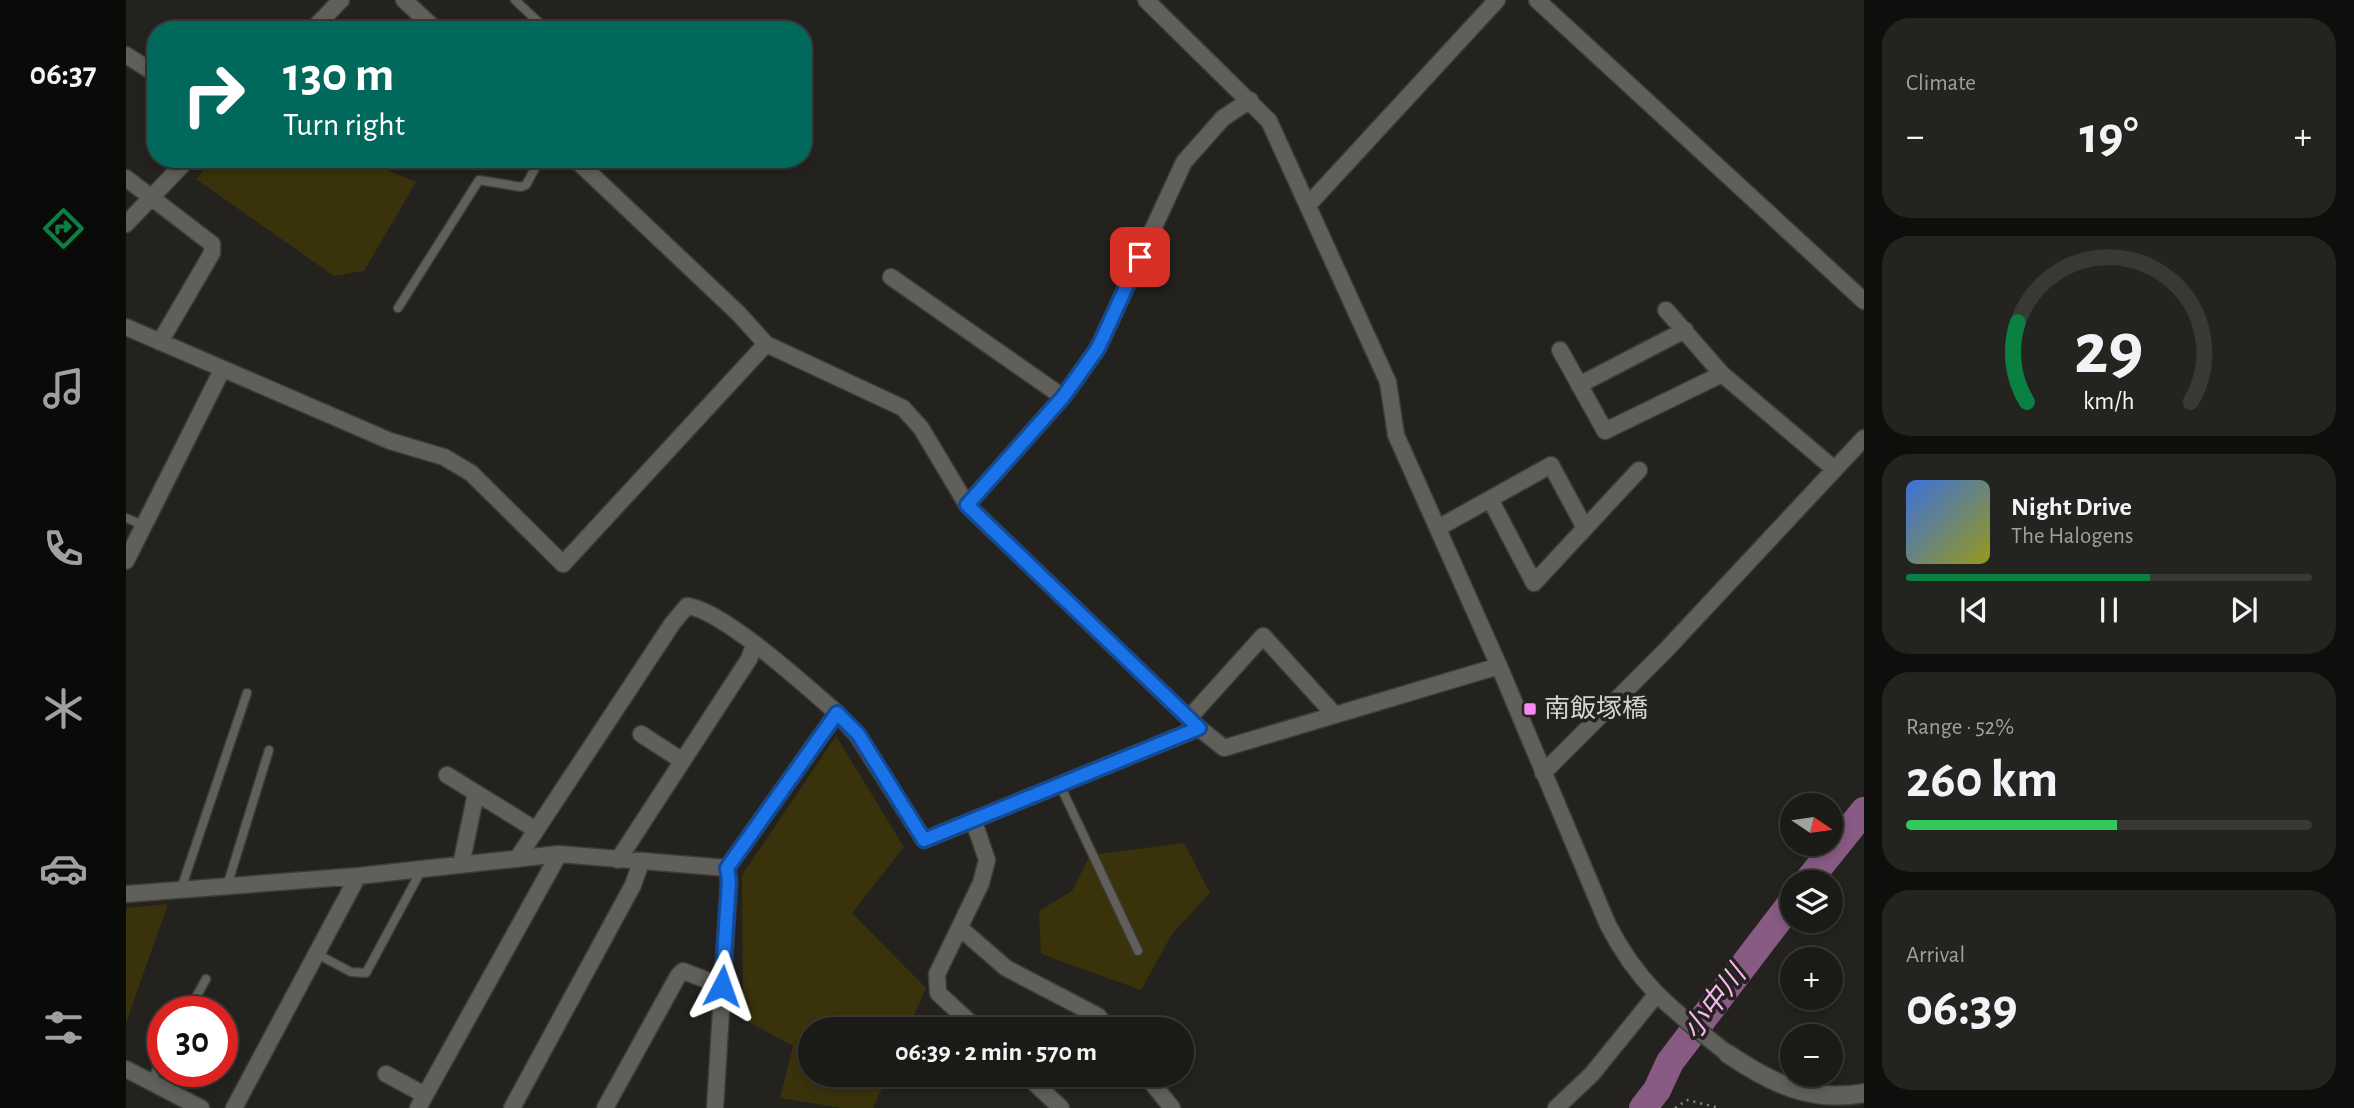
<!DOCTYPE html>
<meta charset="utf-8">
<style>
:root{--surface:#1a1a16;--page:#23231f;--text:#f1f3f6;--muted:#9fa1a1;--line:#383835;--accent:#0b8043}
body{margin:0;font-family:"Alegreya Sans","Noto Sans JP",sans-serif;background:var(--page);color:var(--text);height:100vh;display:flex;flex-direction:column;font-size:26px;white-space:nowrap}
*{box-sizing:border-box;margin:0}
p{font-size:23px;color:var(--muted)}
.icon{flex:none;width:38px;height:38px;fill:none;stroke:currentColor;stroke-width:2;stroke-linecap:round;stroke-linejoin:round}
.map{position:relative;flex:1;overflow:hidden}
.sheet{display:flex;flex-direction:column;gap:18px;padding:18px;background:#0e0e0c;width:490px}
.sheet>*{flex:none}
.banner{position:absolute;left:21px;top:21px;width:665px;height:147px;border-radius:28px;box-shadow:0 4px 10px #0003,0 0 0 2px var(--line);background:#00695c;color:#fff;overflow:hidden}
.needle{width:46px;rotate:103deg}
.controls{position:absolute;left:1654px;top:793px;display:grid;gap:14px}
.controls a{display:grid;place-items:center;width:63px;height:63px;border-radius:50%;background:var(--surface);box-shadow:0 4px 10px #0003,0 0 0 2px var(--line);font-size:35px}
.speed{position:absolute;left:21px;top:996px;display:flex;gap:14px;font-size:35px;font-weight:700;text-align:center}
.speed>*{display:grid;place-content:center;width:91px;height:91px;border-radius:50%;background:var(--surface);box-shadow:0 4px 10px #0003,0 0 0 2px var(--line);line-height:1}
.speed .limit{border:10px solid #d22;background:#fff;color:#111}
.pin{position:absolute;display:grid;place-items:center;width:60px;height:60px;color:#fff;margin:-30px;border-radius:14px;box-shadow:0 4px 10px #0006}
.me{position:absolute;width:77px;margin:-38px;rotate:4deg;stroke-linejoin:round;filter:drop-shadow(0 0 5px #0008)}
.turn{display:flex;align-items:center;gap:24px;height:147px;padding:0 21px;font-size:32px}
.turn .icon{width:91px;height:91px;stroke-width:2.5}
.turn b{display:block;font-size:49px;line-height:60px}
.big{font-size:52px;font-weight:700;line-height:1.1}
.sheet .widget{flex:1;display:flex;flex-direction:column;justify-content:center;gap:10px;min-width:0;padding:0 24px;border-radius:28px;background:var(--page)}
.sheet .dial{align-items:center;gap:0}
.dial svg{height:182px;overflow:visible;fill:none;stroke:var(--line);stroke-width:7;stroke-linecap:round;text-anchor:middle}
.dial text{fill:var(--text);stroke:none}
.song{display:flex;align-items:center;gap:21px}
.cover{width:84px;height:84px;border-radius:10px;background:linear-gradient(135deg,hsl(220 70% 55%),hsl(60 70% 35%))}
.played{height:7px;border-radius:4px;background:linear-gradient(90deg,var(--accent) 60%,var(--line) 60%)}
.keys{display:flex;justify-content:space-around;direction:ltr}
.heat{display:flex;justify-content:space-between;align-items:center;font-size:38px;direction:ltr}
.charge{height:10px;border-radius:5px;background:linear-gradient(90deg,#34c759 52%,var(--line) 0)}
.trip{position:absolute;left:672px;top:1017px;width:396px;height:70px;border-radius:35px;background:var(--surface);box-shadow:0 4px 10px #0003,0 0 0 2px var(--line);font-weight:700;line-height:70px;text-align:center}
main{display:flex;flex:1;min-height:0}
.dock{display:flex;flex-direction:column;width:126px;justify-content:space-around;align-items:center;background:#0a0a09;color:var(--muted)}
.dock .icon{width:49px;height:49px}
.dock .on{color:var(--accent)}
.dock b{font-size:32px;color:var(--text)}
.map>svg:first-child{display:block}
.green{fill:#3a320b}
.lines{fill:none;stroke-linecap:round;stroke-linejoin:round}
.river{stroke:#875b83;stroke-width:28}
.service-casing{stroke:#3d3c38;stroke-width:11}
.minor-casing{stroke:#3d3c38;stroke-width:19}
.tertiary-casing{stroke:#3d3c38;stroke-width:21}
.path{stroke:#848380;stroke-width:2.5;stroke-dasharray:2 5;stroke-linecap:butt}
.service{stroke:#605f59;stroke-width:8}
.minor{stroke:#605f59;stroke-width:16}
.tertiary{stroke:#605f59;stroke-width:18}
.route-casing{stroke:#114b97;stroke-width:18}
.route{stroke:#1a73e8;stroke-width:12}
.poi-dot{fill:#f589ee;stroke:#23221e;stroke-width:2.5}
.labels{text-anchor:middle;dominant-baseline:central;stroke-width:7;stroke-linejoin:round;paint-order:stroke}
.poi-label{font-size:26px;fill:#d3d3d0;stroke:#23221e;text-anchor:start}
.water-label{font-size:28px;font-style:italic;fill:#fab6f4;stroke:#23221e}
</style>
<main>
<nav class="dock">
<b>06:37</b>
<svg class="icon on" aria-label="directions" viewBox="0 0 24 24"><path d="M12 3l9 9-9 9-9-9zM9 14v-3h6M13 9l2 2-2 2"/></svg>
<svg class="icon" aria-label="music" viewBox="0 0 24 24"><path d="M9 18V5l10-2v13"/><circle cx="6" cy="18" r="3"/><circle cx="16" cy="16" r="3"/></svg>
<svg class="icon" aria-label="phone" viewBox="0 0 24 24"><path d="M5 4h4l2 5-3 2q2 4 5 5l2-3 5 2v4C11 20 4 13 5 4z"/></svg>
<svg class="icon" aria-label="climate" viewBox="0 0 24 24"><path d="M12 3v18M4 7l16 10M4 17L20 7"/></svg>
<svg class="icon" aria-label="car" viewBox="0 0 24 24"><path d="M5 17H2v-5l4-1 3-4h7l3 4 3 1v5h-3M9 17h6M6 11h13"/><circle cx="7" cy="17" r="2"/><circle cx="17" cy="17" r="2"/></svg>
<svg class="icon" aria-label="filters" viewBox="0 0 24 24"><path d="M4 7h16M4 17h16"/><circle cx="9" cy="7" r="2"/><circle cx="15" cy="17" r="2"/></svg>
</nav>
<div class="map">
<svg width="1738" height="1108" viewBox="0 0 1738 1108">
<rect width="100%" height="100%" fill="#23221e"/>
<path class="green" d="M87,159H234L290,182L238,271L208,276L70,179Z
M710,736L778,847L726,913L800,988L782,1029H684V1074L762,1075L747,1108H716L654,1098L667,1046L617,1019L616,875Z
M1058,843L1084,893L1046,934L1015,990L915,954L913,911L946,891L964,855Z
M42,904L0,1023V908Z"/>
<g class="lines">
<path class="river" d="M1681,882L1738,811
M1517,1108L1531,1090L1544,1062L1666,902"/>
<g class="service-casing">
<path id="service" d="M389,0L421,30
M272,308L353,180L395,187L400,185L414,159
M0,518L17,525
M933,783L1012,951
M101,886L143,750
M55,889L121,693
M191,954L225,972L240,973L296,869
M62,1012L80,979
M24,1082L37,1059"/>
</g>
<g class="minor-casing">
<path id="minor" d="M278,0L310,30
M1020,0L1143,121L1262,382L1270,435L1373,666L1482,925C1514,987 1548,1011 1602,1054
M1411,0L1738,301
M186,30L215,0
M0,55L30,74
M449,159L613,314L640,344L777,408L795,428L841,505L1073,728L1098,748L1373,666
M0,178L86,244V253L34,342
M1183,204L1371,0
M0,224L62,159
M765,277L937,397
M1540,310L1596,374L1707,468
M0,327L264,441L318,457L345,473L437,564L640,344
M1434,350L1479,431L1596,374
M1453,385L1559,330
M1364,499L1408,583L1513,470
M841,505L937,397L972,348L1058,162L1097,118L1124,100
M1312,528L1425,465L1459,528
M0,561L96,370
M1063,718L1137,636L1208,714
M515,734L555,760
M1417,773L1540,650L1738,438
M321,775L410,830
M848,822L861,860L855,883L811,974L812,993L851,1029
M391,859L546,624L561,606C597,610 681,687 711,713
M492,860L623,659L628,645
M335,865L350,793
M0,894L232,876L433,854L601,868
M834,928L880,968L972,1016L982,1029
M0,1069L75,1108
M260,1074L299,1095
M899,1074L935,1108
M1019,1074L1046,1108
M914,1088L927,1074
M108,1108L232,876
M292,1108L433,854
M386,1108L507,885L515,862
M479,1108L552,976L557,971L596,986
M589,1108L603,881L601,868L711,713L731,735L798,840L1073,728
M1430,1108L1466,1074L1530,995"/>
</g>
<g class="tertiary-casing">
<path id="tertiary" d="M1602,1054C1645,1083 1685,1103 1738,1093"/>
</g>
<path class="path" d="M1549,1108L1561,1100L1594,1108"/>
<use href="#service" class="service"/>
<use href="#minor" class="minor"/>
<use href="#tertiary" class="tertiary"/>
</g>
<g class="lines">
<g class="route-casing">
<path id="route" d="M596,986L603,881L601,868L711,713L732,734L798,840L1073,728L841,505L937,397L972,348L1014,257"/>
</g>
<use href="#route" class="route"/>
</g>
<rect class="poi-dot" x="1397" y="702" width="14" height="14" rx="3.5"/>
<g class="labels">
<g class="poi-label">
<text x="1418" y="709">南飯塚橋</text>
</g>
<g class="water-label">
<text transform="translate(1589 1003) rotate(-53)">小中川</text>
</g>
</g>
</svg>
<div class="controls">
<a><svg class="needle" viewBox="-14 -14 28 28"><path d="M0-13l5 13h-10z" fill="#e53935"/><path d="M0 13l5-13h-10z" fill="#9fa1a1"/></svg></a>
<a><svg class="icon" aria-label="layers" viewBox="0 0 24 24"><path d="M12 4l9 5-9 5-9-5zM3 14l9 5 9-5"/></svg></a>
<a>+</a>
<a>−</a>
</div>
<div class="speed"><div class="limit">30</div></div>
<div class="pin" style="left:1014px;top:257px;background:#d93025"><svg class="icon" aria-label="arrive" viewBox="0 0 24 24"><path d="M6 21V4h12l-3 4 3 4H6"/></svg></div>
<svg class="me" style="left:596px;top:986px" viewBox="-20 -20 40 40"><path d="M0-17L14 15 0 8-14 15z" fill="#1a73e8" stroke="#fff" stroke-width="4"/></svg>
<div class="trip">06:39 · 2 min · 570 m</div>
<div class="banner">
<div class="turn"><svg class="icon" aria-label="right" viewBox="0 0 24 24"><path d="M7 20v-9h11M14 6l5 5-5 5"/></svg><div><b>130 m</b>Turn right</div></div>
</div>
</div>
<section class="sheet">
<div class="widget"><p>Climate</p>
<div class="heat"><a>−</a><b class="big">19°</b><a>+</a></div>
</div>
<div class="widget dial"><svg viewBox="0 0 100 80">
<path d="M14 69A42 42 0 1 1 86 69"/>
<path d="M14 69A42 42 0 0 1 10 34" stroke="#0b8043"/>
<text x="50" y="56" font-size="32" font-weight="700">29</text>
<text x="50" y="72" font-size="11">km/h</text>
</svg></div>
<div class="widget">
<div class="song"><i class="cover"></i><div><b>Night Drive</b><p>The Halogens</p></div></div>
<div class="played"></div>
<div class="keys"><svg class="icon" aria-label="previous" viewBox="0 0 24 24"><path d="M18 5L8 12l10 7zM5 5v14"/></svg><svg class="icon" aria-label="pause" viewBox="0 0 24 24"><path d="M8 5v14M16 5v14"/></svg><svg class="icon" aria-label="next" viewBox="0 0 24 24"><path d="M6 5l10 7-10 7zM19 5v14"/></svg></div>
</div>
<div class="widget"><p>Range · 52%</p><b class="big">260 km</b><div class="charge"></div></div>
<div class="widget"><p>Arrival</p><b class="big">06:39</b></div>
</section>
</main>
